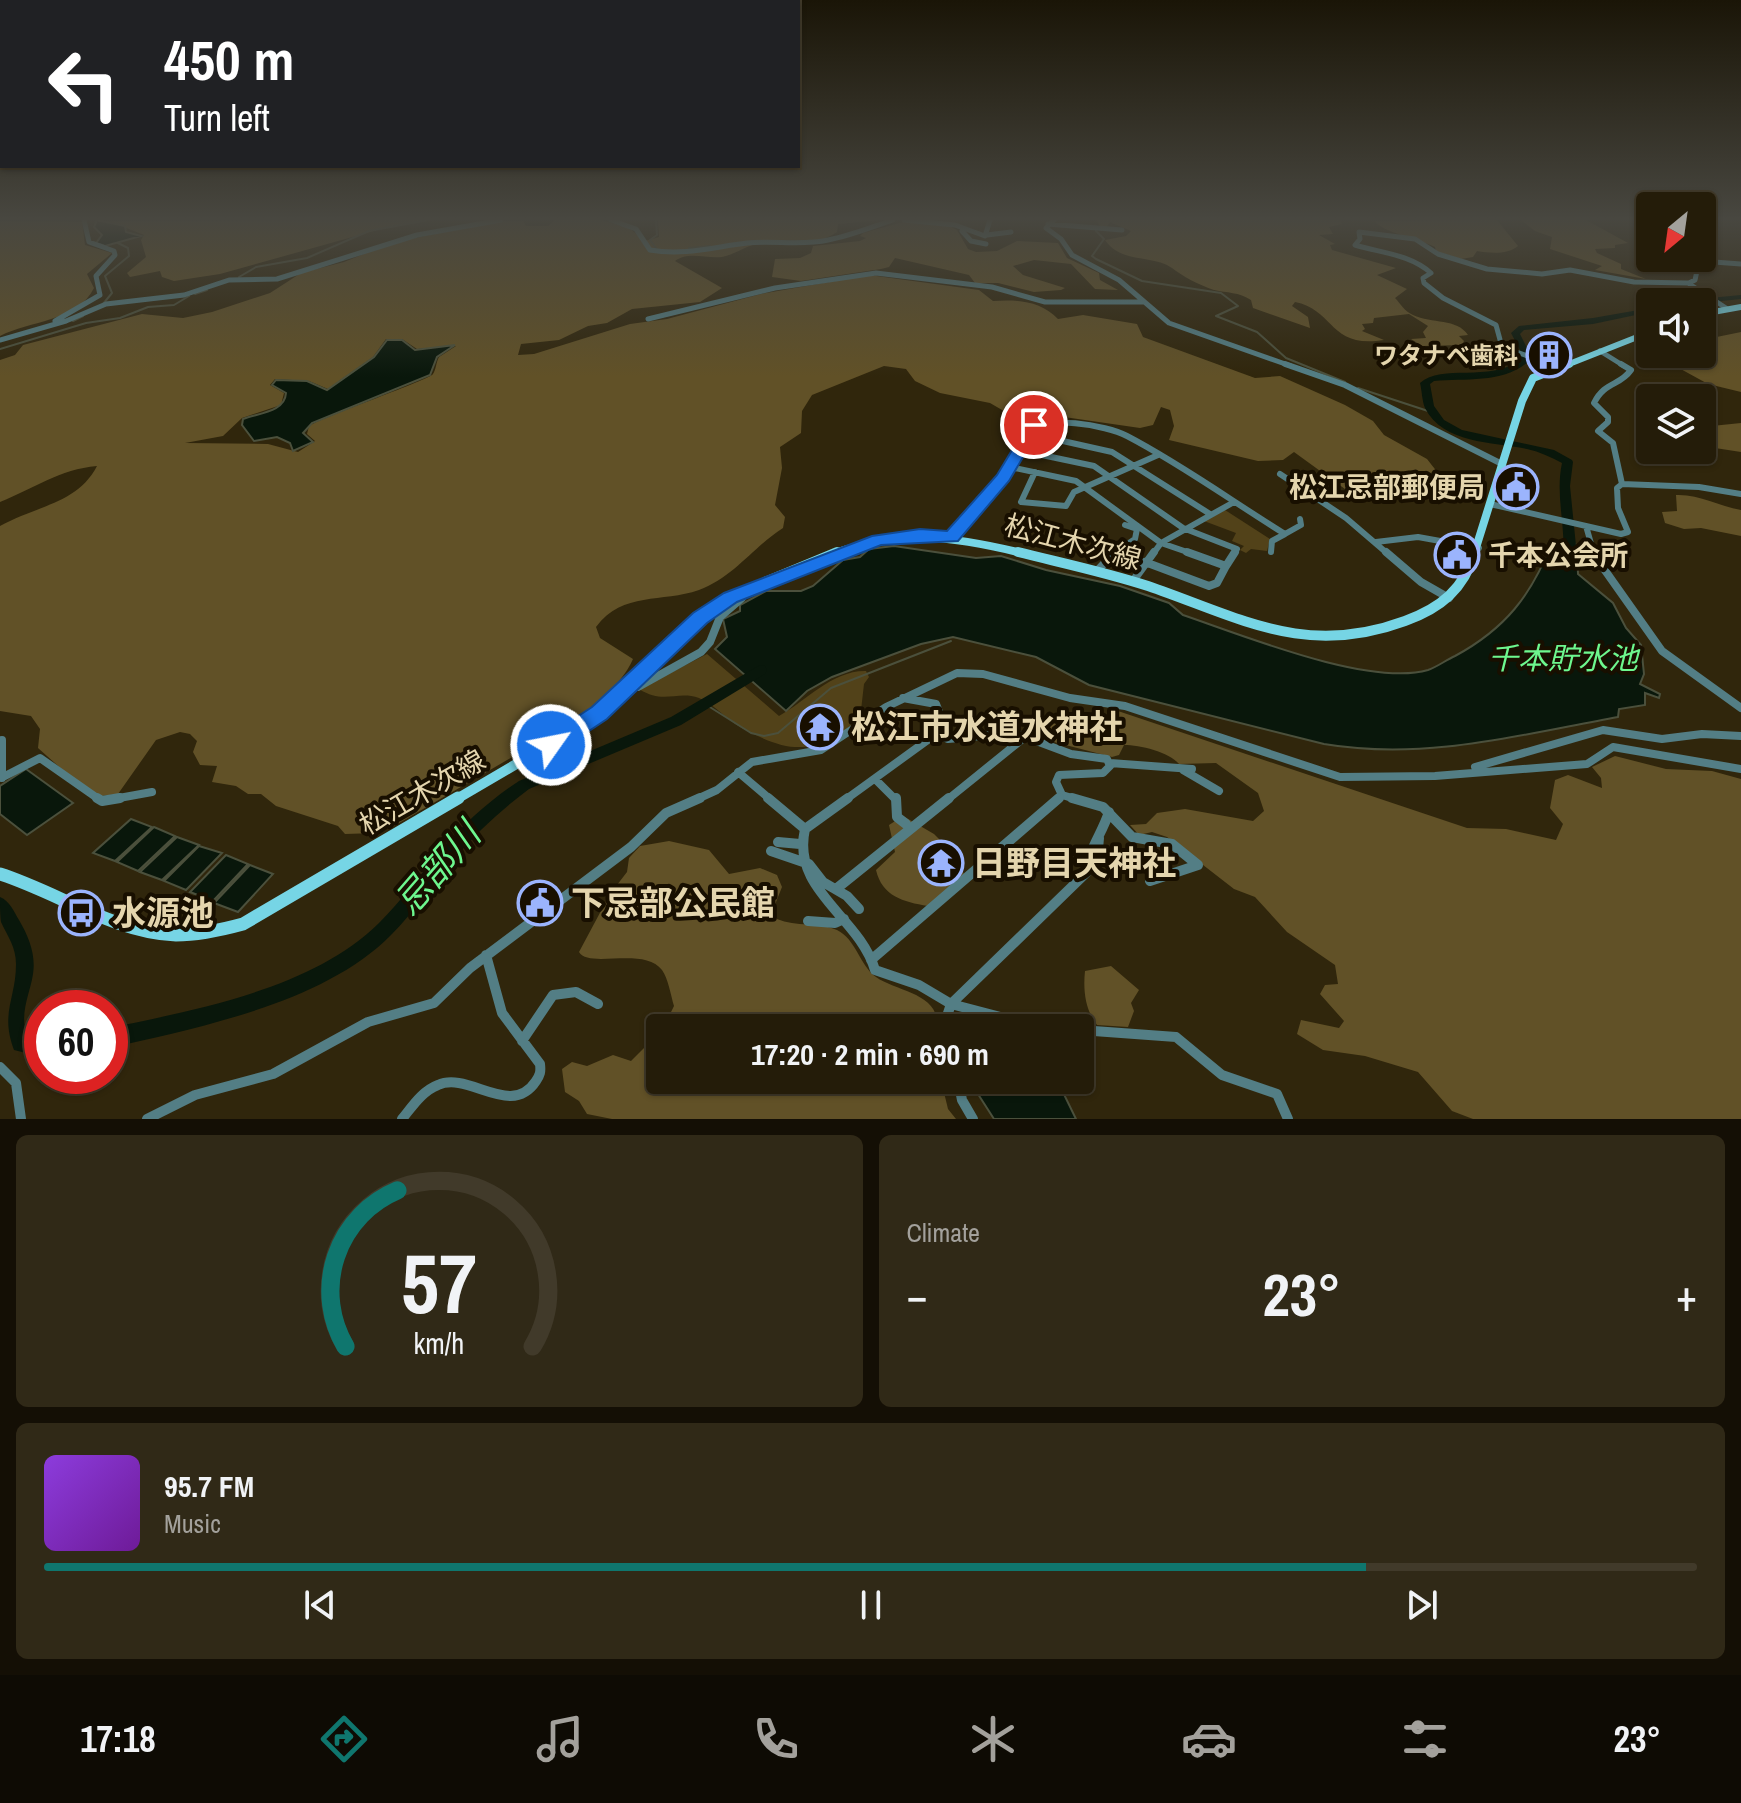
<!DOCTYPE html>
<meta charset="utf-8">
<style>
:root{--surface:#241c09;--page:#302917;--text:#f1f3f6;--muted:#a3a19c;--line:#413a2a;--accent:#0f766e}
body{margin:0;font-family:"Archivo Narrow","Noto Sans JP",sans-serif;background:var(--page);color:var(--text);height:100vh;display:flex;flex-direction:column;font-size:30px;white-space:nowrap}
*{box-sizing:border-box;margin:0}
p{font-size:26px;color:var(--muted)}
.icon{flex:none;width:44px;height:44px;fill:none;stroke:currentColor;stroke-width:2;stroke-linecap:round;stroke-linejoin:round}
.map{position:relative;height:1119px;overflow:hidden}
.panel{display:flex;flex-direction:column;gap:16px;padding:16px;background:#140f05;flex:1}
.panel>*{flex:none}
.top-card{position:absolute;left:0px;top:0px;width:800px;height:168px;box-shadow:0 2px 6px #0004,0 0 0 2px var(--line);background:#202124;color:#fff;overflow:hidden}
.needle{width:52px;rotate:209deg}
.tools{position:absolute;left:1636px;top:192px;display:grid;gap:16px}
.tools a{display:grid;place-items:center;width:80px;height:80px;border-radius:8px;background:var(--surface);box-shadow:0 2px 6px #0004,0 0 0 2px var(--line);font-size:40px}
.speed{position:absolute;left:24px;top:990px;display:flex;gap:16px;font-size:40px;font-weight:700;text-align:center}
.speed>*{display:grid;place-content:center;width:104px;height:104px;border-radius:50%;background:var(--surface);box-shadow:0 2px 6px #0004,0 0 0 2px var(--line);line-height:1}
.speed .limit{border:12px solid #d22;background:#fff;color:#111}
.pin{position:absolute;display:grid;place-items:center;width:68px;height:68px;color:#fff;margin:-34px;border:4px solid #fff;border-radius:50%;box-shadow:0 2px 8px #0007}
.me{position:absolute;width:88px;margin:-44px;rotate:57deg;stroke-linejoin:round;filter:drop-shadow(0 0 6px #0008)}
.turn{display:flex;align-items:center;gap:28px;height:168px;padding:0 32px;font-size:36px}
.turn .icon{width:104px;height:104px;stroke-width:2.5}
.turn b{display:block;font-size:56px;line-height:68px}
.big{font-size:60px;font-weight:700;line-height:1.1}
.panel .widget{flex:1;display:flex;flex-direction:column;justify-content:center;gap:12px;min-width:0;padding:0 28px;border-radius:12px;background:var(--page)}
.panel .dial{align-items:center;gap:0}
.dial svg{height:208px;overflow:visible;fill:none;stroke:var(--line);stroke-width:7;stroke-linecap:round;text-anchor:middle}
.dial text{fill:var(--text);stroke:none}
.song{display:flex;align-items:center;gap:24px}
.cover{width:96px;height:96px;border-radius:12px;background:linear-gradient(135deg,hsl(270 70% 55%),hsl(280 70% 35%))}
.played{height:8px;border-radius:4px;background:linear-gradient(90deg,var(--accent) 80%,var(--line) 80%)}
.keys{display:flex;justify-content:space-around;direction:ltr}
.heat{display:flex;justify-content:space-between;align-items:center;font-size:44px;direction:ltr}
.panel .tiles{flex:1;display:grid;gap:16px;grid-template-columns:1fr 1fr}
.widget:last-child{grid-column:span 2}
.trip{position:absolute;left:646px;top:1014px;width:448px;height:80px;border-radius:8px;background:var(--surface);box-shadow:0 2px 6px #0004,0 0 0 2px var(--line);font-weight:700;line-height:80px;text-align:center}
.tabs{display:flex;height:128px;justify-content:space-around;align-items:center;background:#0e0b04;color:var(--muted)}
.tabs .icon{width:56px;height:56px}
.tabs .active{color:var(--accent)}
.tabs b{font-size:36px;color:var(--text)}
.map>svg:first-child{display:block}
.green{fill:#524219}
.forest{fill:#615127;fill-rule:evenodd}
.water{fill:#09170b;stroke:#4b503c;stroke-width:2}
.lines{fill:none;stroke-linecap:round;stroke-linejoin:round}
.stream{stroke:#4b503c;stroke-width:2}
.river{fill:#09170b;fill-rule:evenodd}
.minor-far3{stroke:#537e85;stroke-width:5}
.minor-far2{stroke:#537e85;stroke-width:6}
.minor-far1{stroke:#537e85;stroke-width:8}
.minor{stroke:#537e85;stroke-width:10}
.major-far3{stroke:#76d5e5;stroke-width:6}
.major-far2{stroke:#76d5e5;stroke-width:8}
.major-far1{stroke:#76d5e5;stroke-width:10}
.major{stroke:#76d5e5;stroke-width:13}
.route{fill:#1a73e8;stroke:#114b97;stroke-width:2}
.labels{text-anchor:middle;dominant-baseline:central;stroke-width:8;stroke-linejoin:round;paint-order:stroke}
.far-poi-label{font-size:24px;font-weight:bold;fill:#e4d5ad;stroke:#180f00;text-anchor:end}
.poi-label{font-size:28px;font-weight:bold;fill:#e4d5ad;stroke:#180f00;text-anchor:end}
.street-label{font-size:28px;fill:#e4d5ad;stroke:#180f00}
.water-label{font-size:30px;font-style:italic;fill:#6df78e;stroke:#180f00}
.near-poi-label{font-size:34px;font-weight:bold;fill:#e4d5ad;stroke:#180f00;text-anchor:start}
.near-water-label{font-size:36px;font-style:italic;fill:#6df78e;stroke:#180f00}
</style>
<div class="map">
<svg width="1741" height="1119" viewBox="0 0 1741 1119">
<rect width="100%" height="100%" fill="#30260c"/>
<path class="green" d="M1225,510L1270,539L1267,551L1251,549L1246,553L1240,550L1244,546L1232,541L1236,533L1204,521Z
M707,654L779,716C806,701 833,670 866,671L869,677L864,684L860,719C814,755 792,755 740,727C726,719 714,704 699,698C677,690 664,705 639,689Z"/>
<path class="forest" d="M434,220L381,229L220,274L174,281L162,277L160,271L130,277L127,273L146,257L141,240L144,235L109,221Z
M555,220H601L629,228L645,241L659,237L658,220H882L838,224L837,232C816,247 788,239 763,242C749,244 736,254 722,257C706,259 689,251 675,261L722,288L700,302L632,309L607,323L588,326L559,340L521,344L518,355L534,354L630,324L667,319L761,294L869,275L979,290L993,301C1017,299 1041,301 1058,319L1083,315L1137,324L1143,337L1255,378L1280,376L1345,405L1373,421L1384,435L1427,459L1438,473L1407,484L1379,480L1345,489L1294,452L1283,460L1258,461L1169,440L1174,426L1170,410L1161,407L1153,425L1140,428L1064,417L1021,421L990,403L940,393L915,381L906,369L884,366L812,395L802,411L801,433L780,447L782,468L775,505L785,517L783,528C753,547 734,577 699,590C662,603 623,591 596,627L600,638L633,659C621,686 596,703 574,721L394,826L376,833L345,834L338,826L276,806L261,794H248L236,786L212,782L217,766L200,765L193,752L197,741L190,734L180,732L156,740L118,794L93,797L38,748L40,729L31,716L0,711V526C38,505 77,504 97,466C60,469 33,489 0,502V360L15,355L23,345L142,314L183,318L212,312L270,293L301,273L344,262L391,243L498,221H523L526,226H548ZM386,339H402L417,349L456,346L439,357C436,362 436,370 433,374C429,380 327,415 309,426L307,434L315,441L298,452L268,444L185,443L223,436L242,418L281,405L284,393L270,385L275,379L309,381L328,389L373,357Z
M1096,220H1340L1342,224L1329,227L1333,234L1319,235L1335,244L1330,245L1332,250L1396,268L1377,275L1407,289L1395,298C1401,304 1404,311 1413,315C1432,324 1457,318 1468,335L1459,336L1464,341L1462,345L1422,346L1411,339L1426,338L1423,332L1428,326L1409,314L1374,318L1373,323L1362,324L1365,329L1362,331L1384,340C1329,349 1335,310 1295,302L1292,306L1308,317L1310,328L1253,308L1251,300C1239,292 1227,293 1214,290C1199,285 1182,276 1172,268C1152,254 1121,264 1105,240L1126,236L1131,231L1110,222L1106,228L1100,226Z
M1497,220L1518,246C1507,255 1490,253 1477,251L1473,257L1461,259L1436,251L1435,247C1419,239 1381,232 1375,221Z
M1521,220H1586L1628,243L1615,245V248L1595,249L1597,253L1621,264V269L1646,279L1595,270L1602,266L1550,249L1552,237L1535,231Z
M0,221L82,222L85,245L112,253L87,274L94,288C78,321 29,321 0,336Z
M903,222L947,225L957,230L968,249L976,252L997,251L1017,241L1058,243L1067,258L1099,273L1100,280L1118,290L1095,289L1071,264L1034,260L1013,266L1023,275L1065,288L1061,290L1034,292L998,283H975L969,275L895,258L889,267L881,269L801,281L772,277L775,259L800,258L811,253L813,246L860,241L866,238L860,236L863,233Z
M1741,332V392L1708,384L1677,367L1689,362L1685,354H1702V340Z
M1741,423V452L1702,446V427Z
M1676,495C1699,494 1718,506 1741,510V536L1701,528L1684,529L1665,523L1662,512L1677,511Z
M1115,710L1467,828L1506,829L1556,840L1563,824L1550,808L1555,780L1568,775L1602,788L1601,778L1592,767L1615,756L1666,769L1712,771L1741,779V1119H1473L1452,1111L1418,1072L1365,1056L1323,1050L1297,1034L1301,1020L1339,1028L1344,1021L1320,994L1325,985L1338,984L1335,965L1287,932L1255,897L1234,889L1167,837L1152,832L1139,835L1130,825L1146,824L1157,813L1185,809L1253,821L1264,811L1258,793L1216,763L1179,764C1169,752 1140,745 1124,745L1119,755L1112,757L1054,742L1028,731L1026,721L1034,717L1096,722Z
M903,816L934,834L951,851L964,874L928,906C903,902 882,896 876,870L895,852L889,825Z
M669,841L709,850L729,874L760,868L777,875L782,887L772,912L777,919C796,927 819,922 837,930C856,939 860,966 876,977C897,992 941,993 937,1028H663L674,1006C671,996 668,978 662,970C644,946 589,969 579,952L610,894L627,872L629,858L640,846Z
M1111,966L1139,990L1131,1003L1134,1011L1128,1027L1097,1025C1085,1010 1083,990 1085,971Z
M660,1032V1080H941L948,1109L956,1119H612L587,1114L579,1101L565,1092L562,1069L572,1062L587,1066L613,1055L631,1061Z"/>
<path class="water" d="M97,220L125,226L126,232L141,236L105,246L96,243L102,235L94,227Z
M387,340H402L415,350L455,345L437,357L430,375L312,423L303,433L313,442L293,451L290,443L277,437L254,441L242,425L243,419C259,413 285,412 286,393L272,385L276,380L307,381L327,390L374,357Z
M1563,541L1577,545L1578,574L1613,603L1626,628L1641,645L1644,674L1640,684L1660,694L1659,698L1645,693V705L1619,709L1618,717C1519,735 1425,761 1324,744L1089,685L1036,657L953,637L921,644L832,677L807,691L786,711L715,649L727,637L723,619L740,611V605L766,591H801L813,586L843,560L860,557L869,549L894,546L976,558L1001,556L1046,570L1120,586L1169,603L1183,615C1242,635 1369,687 1428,670C1437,667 1446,660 1455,656C1505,629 1532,595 1552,542L1562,545Z
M26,769L73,803L27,835L0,814V786Z
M131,819L152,827L115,861L93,853Z
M154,827L175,836L138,871L117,862Z
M177,837L199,845L162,880L140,872Z
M199,846L222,853L186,890L164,881Z
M226,855L248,864L213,901L190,892Z
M250,865L273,874L238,912L214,903Z
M969,1080H1057L1076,1119H994Z"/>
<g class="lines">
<path class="stream" d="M656,220L657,235L650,240L656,248
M1096,231L1104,239L1092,256L1096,259L1142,281L1221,293L1238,306L1216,316L1257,332L1286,358L1345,382
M689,248L710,246
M239,277L256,267L307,258L369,231L427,220
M195,294L207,290
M103,304L112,293L105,276L129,256L128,248L118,243
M73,321L83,316
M0,349L86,323L120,318L148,307L174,305L189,296
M1358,388L1431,412
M705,704L751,733L764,736L778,733L831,688L951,641"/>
<path class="river" d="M1741,295V299L1702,303L1685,302L1689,300Z
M1650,308V312L1593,324L1524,330L1520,334L1529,352V361C1504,384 1466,378 1434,381L1430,384L1434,406L1444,420L1462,430L1554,450L1572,460L1573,462L1570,486L1576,546L1573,561H1565L1563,558C1566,526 1555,495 1562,463C1551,457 1540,452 1527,449C1494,442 1443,444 1425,408C1422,401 1422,391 1420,383C1442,363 1489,383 1520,360L1521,352L1511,333L1519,326L1593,318Z
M760,665L765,666L767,670L765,674L681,725L529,789C501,810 476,833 453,860C432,885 414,912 391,935C324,1003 200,1027 110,1048V1028C198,1009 312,989 379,923C402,900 421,874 442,849C465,823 490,800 519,781L671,717Z
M0,897C10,901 14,912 19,920C29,937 36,955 33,974C30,994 19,1014 27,1035L42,1037V1057L14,1050C0,1013 16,999 16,964C16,947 8,937 1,922C0,915 0,905 0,897Z"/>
<path class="minor-far3" d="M611,220L636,229L650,250C684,256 713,247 747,243C773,240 802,246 828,240C850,236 872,227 893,220
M904,220L955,225L985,236L990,220
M1054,220L1046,228L1061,239L1072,255L1119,280L1169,323L1291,366
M1048,224L1122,230
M962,231L971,241L986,244
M987,235L1011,232
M1689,283L1695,280L1697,271L1714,262L1741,264
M648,319L775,288L876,273L992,287L1045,302H1144
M55,321L100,295L96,276L115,255L114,251L89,242L84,220
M0,340L66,321L106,304L184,295L229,280L277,279L417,235L501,220
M1600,351L1624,366
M1556,366L1502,347L1496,325L1443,298L1424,283L1423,278L1431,273C1410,254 1381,253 1355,245L1360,239L1359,232L1415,239L1438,254L1487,269L1542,274L1570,270L1634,282L1688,283L1726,308"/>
<path class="minor-far2" d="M1285,364L1345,385L1502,464
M1550,364L1556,366
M1027,433C1043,414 1106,425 1127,436C1181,464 1233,502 1285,534L1272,541L1271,552
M1018,450L1027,433L1112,452L1210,514
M1010,467L1076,481L1161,543L1193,554
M1035,472L1021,502L1066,506L1074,492L1158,455
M1280,474L1346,518L1388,554
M1622,484L1699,487L1741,494
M1490,504L1621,534L1628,532L1618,508L1617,488L1622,484L1613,443L1598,431L1608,422V417L1594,403C1605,381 1620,386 1631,370L1621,364
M1586,526L1594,554
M1285,534L1301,525L1300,519
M952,537L1004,477L1018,450L1094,466L1183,528L1237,549L1234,554
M1376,542L1418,537L1479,548
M1113,554L1135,539L1137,529L1125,525
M1153,554L1161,543L1234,502"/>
<path class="minor-far1" d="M1187,552L1226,566L1235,552
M1386,552L1421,582L1449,598
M1592,552L1662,651L1741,708
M1145,562L1209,586L1217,583L1226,566
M1097,571L1115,552
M1133,581L1154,552
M629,687H638L701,652L710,642L720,617L742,598
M903,698L936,704L939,712L934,724L936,734
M936,734L948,739L1015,733L1071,754L1107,759L1110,766L1103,773L1059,775L1056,782L1062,795L1079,800
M2,740V778
M1110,763L1192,769
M1475,767L1603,730L1662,739L1702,734L1741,736
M1183,770L1219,791
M738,772L771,800
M3,777L40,758L100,800
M875,779L896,800
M108,800L152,792
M695,800L717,790L752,762L821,750L886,707L957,673L983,674L1070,698L1125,706L1340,777L1435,776L1587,764L1613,747L1741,769
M845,800L936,734
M947,800L1025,737
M1056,800L1062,795"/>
<path class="minor" d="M97,798L102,801L120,798
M768,798L805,829L848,798
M896,798L897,817L906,824
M1072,798L1103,807L1132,837L1172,844L1198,865L1150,881
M805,829C791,891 859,916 875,970L919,985L951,1004L943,1028
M778,842L800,844
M771,851L809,864L823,882L847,896L859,909
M1097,860L1099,838
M836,889L949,798
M808,921L835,923L844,919
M871,960L1059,798
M1042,1028L951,1004L1086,873C1088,850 1102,834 1109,812
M1080,1030L1176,1037L1222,1075L1277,1094L1288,1119
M522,1041L553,995L576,992L598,1004
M0,1067L16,1083L21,1119
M958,1080L962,1100L973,1119
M147,1119L195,1095L273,1074L368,1022L434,1003L470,968L631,847L666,813L700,798
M402,1119C412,1107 422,1091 438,1085C469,1071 511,1119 536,1081C540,1075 541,1072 540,1064L502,1013L486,955"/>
<path class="major-far3" d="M1702,314L1741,307
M1564,366L1650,332"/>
<path class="major-far2" d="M832,554C904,529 953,536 1026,554
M1474,554L1522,401L1533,378L1569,364"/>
<path class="major-far1" d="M1018,552C1062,563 1105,572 1148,586C1241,618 1305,658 1405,621C1441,608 1464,589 1475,552
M455,800L576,729L687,630L719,605L767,581L837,552"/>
<path class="major" d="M0,874C57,892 115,933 176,935C199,935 221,930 243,924L458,798"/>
</g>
<linearGradient id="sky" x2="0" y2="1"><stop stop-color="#1a1507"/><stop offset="0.58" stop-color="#484740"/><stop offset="1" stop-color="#484740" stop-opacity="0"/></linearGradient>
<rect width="1741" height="377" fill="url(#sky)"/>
<path class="route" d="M1029,422L1042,425L1009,481L958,541L881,545L737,602L707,623L607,719L559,751H543L540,745L543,739L592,707L693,613L724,593L872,536L920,529L947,531L997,475Z"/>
<defs>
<g id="building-ring" transform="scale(2.3)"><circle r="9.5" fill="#180f00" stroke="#9bb4fd" stroke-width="1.5"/><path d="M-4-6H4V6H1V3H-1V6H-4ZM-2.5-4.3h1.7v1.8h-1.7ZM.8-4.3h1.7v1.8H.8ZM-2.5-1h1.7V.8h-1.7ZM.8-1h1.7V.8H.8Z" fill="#9bb4fd"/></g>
<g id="civic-ring" transform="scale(2.3)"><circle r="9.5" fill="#180f00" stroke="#9bb4fd" stroke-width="1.5"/><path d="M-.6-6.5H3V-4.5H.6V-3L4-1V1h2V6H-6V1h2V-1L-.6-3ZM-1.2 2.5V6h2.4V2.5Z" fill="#9bb4fd"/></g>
<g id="temple-ring" transform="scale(2.3)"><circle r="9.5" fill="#180f00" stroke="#9bb4fd" stroke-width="1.5"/><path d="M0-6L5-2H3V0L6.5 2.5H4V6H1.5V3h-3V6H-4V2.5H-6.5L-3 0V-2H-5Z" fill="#9bb4fd"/></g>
<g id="bus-ring" transform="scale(2.3)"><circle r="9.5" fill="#180f00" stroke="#9bb4fd" stroke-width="1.5"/><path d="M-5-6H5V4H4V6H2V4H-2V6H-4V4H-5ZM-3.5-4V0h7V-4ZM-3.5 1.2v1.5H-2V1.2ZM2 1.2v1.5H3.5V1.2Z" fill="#9bb4fd"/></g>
</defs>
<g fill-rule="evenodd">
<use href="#building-ring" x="1549" y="355"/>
<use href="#civic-ring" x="1516" y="487"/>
<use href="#civic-ring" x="1457" y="555"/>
<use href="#temple-ring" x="820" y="727"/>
<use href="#temple-ring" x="941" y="863"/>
<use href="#civic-ring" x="540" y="903"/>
<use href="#bus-ring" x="81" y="913"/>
</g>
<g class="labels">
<g class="far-poi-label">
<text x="1518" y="355">ワタナベ歯科</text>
</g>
<g class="poi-label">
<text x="1485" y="487">松江忌部郵便局</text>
<text x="1488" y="555" text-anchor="start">千本公会所</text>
</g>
<g class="street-label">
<text transform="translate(1073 542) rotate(15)">松江木次線</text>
<text transform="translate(422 792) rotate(-30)">松江木次線</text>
</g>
<g class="water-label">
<text x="1563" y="658">千本貯水池</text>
</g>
<g class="near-poi-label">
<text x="851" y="727">松江市水道水神社</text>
<text x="972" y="863">日野目天神社</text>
<text x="571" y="903">下忌部公民館</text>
<text x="112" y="913">水源池</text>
</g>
<g class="near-water-label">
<text transform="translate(437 868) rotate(-49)">忌部川</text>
</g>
</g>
</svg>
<div class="tools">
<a><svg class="needle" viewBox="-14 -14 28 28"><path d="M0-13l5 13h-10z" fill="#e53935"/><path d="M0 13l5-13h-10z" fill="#a3a19c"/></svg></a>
<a><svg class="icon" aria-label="sound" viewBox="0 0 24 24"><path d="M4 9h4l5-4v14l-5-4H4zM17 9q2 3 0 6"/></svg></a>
<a><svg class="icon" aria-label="layers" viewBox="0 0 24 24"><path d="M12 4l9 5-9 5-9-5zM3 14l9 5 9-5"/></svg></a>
</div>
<div class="speed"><div class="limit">60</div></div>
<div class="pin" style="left:1034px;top:425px;background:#d93025"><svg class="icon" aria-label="arrive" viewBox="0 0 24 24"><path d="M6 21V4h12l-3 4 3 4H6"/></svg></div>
<svg class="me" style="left:551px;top:745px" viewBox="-20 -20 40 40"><circle r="17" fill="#1a73e8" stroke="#fff" stroke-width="3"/><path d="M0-11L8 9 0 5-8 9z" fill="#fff"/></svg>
<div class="trip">17:20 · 2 min · 690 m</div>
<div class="top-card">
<div class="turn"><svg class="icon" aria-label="left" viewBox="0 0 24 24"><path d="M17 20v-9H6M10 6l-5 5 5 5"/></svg><div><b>450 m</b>Turn left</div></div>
</div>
</div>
<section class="panel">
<div class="tiles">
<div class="widget dial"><svg viewBox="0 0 100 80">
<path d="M14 69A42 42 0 1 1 86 69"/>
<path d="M14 69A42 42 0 0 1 34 9" stroke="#0f766e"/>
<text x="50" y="56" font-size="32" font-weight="700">57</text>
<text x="50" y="72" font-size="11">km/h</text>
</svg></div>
<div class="widget"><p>Climate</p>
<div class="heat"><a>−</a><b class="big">23°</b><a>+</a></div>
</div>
<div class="widget">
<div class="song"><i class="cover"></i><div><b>95.7 FM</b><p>Music</p></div></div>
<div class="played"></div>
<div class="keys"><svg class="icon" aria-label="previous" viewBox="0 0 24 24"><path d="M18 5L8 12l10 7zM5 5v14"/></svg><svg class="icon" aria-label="pause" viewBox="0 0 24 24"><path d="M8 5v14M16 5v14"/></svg><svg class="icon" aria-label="next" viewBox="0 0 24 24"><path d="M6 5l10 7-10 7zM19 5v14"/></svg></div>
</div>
</div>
</section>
<nav class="tabs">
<b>17:18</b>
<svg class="icon active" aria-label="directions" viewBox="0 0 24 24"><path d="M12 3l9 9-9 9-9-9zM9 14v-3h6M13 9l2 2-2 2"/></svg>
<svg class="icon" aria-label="music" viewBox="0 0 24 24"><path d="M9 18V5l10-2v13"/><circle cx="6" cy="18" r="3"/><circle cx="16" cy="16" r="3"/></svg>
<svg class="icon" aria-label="phone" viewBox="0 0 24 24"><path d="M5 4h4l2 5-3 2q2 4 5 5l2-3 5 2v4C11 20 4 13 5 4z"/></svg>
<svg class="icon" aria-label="climate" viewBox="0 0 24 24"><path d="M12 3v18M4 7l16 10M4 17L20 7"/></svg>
<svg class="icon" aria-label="car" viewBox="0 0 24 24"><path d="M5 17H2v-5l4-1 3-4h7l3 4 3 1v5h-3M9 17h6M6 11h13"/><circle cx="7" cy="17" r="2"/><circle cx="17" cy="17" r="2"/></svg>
<svg class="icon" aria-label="filters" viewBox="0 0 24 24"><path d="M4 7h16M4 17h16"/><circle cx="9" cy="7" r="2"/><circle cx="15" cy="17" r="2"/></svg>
<b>23°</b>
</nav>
